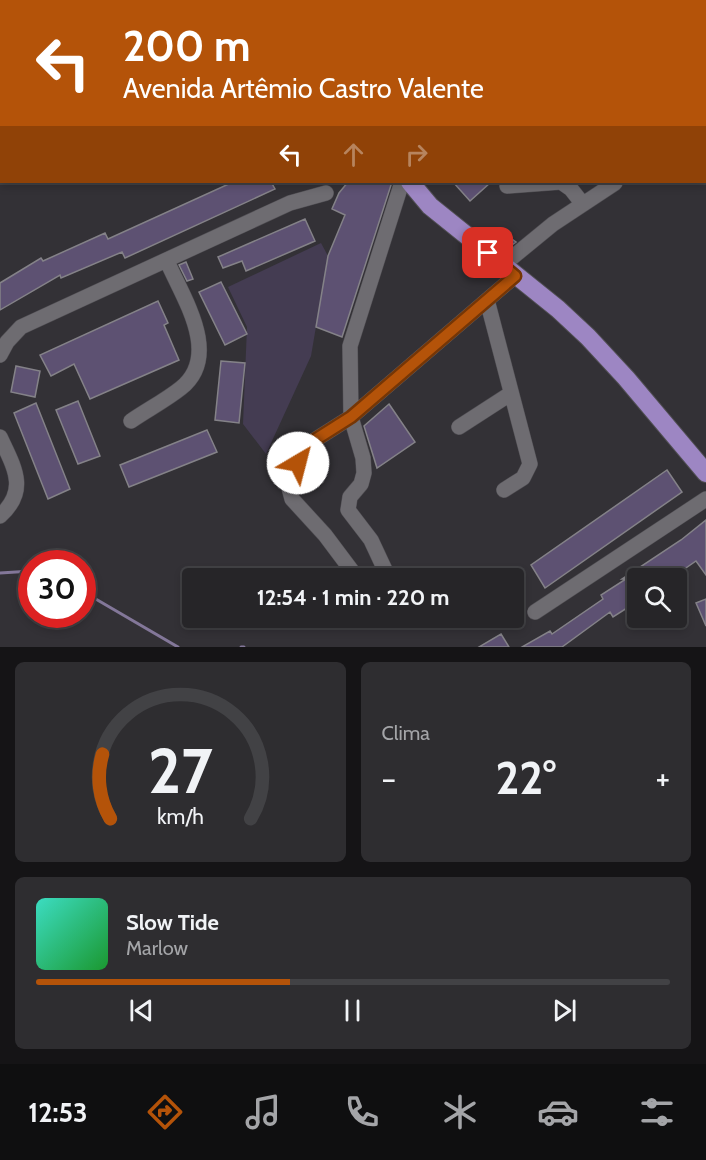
<!DOCTYPE html>
<html lang="pt">
<meta charset="utf-8">
<style>
:root{--surface:#262528;--page:#2e2d30;--text:#f1f3f6;--muted:#a4a5a8;--line:#424245;--accent:#b45309}
body{margin:0;font-family:Cabin,sans-serif;background:var(--page);color:var(--text);height:100vh;display:flex;flex-direction:column;font-size:22px;white-space:nowrap}
*{box-sizing:border-box;margin:0}
p{font-size:20px;color:var(--muted)}
.icon{flex:none;width:33px;height:33px;fill:none;stroke:currentColor;stroke-width:2;stroke-linecap:round;stroke-linejoin:round}
.map{position:relative;height:647px;overflow:hidden}
.side{display:flex;flex-direction:column;gap:15px;padding:15px;background:#151416;flex:1}
.side>*{flex:none}
.hud{position:absolute;left:0px;top:0px;width:706px;height:183px;box-shadow:0 3px 9px #0003,0 0 0 2px var(--line);background:#b45309;color:#fff;overflow:hidden}
.tools{position:absolute;left:627px;top:568px;display:grid;gap:12px}
.tools a{display:grid;place-items:center;width:60px;height:60px;border-radius:6px;background:var(--surface);box-shadow:0 3px 9px #0003,0 0 0 2px var(--line);font-size:30px}
.speed{position:absolute;left:18px;top:550px;display:flex;gap:12px;font-size:30px;font-weight:700;text-align:center}
.speed>*{display:grid;place-content:center;width:78px;height:78px;border-radius:50%;background:var(--surface);box-shadow:0 3px 9px #0003,0 0 0 2px var(--line);line-height:1}
.speed .limit{border:9px solid #d22;background:#fff;color:#111}
.pin{position:absolute;display:grid;place-items:center;width:51px;height:51px;color:#fff;margin:-26px;border-radius:12px;box-shadow:0 3px 9px #0006}
.me{position:absolute;width:66px;margin:-33px;rotate:37deg;stroke-linejoin:round;filter:drop-shadow(0 0 4px #0008)}
.turn{display:flex;align-items:center;gap:21px;height:126px;padding:0 24px;font-size:27px}
.turn .icon{width:78px;height:78px;stroke-width:2.5}
.turn b{display:block;font-size:42px;line-height:51px}
.lanes{display:flex;align-items:center;height:57px;padding:0 24px;background:#0003;justify-content:center;gap:30px;direction:ltr}
.lanes .off{opacity:.35}
.big{font-size:45px;font-weight:800;line-height:1.1}
.side .tile{flex:1;display:flex;flex-direction:column;justify-content:center;gap:9px;min-width:0;padding:0 21px;border-radius:9px;background:var(--page)}
.side .dial{align-items:center;gap:0}
.dial svg{height:156px;overflow:visible;fill:none;stroke:var(--line);stroke-width:7;stroke-linecap:round;text-anchor:middle}
.dial text{fill:var(--text);stroke:none}
.song{display:flex;align-items:center;gap:18px}
.cover{width:72px;height:72px;border-radius:9px;background:linear-gradient(135deg,hsl(170 70% 55%),hsl(130 70% 35%))}
.played{height:6px;border-radius:3px;background:linear-gradient(90deg,var(--accent) 40%,var(--line) 40%)}
.keys{display:flex;justify-content:space-around;direction:ltr}
.heat{display:flex;justify-content:space-between;align-items:center;font-size:33px;direction:ltr}
.side .tiles{flex:1;display:grid;gap:15px;grid-template-columns:1fr 1fr}
.tile:last-child{grid-column:span 2}
.trip{position:absolute;left:182px;top:568px;width:342px;height:60px;border-radius:6px;background:var(--surface);box-shadow:0 3px 9px #0003,0 0 0 2px var(--line);font-weight:800;line-height:60px;text-align:center}
.menu{display:flex;height:96px;justify-content:space-around;align-items:center;background:#0f0f10;color:var(--muted)}
.menu .icon{width:42px;height:42px}
.menu .current{color:var(--accent)}
.menu b{font-size:27px;color:var(--text)}
.map>svg:first-child{display:block}
.green{fill:#443c52}
.lines{fill:none;stroke-linecap:round;stroke-linejoin:round}
.stream{stroke:#837799;stroke-width:3}
.building{fill:#5d5172;stroke:#848288;stroke-width:1.5}
.minor-casing{stroke:#504e53;stroke-width:16}
.major-casing{stroke:#504e53;stroke-width:20}
.minor{stroke:#6e6c71;stroke-width:15}
.major{stroke:#9d86c3;stroke-width:18}
.route-casing{stroke:#753606;stroke-width:15}
.route{stroke:#b45309;stroke-width:10}
</style>
<div class="map">
<svg width="706" height="647" viewBox="0 0 706 647">
<rect width="100%" height="100%" fill="#333136"/>
<path class="green" d="M321,243L328,256L311,356L266,454L243,424L247,327L228,287Z"/>
<g class="lines">
<path class="stream" d="M0,573L32,571
M82,591L178,647
M241,647H244"/>
</g>
<path class="building" d="M233,182H271L275,189L125,258L122,252L61,278L60,275L0,310V283L41,258L43,261L105,233L108,239Z
M348,182H392L342,337L316,327L328,256L345,215L332,209L339,193Z
M453,182H473L476,184L491,182L470,201Z
M305,219L315,241L246,271L242,261L223,268L218,257Z
M506,235L516,242L505,250L497,243Z
M186,262L193,279L187,281L179,265Z
M221,282L247,334L225,345L199,292Z
M158,301L168,323L164,325L179,360L90,399L74,364L51,376L40,355Z
M221,361L245,363L239,423L215,420Z
M16,366L40,371L35,397L11,392Z
M78,401L100,456L78,464L56,410Z
M36,403L70,489L48,499L14,413Z
M389,404L415,442L377,468L364,426Z
M207,430L217,452L129,487L120,465Z
M667,470L682,492L545,588L531,565Z
M706,520V575L696,561L670,579H638V601L613,617L610,612L562,647H522L550,631L552,634L603,599L601,595L626,579H622L681,540Z
M706,599V626L696,603Z
M501,634L509,647H479Z"/>
<g class="lines">
<g class="minor-casing">
<path id="minor" d="M182,0L183,2
M448,2L450,0
M507,186L561,182L571,189L582,203
M503,265L553,224L615,183
M487,300L530,464L523,478L504,490
M0,355L7,342L21,327L290,203L326,193
M131,421C147,410 166,400 181,388C222,355 183,298 167,261
M459,427L510,394
M0,437C14,467 29,490 0,516
M358,579L325,535L292,499L289,488L290,478L304,451L310,443L351,417L515,276
M381,579L385,570L371,540L348,510L350,497L361,484L364,473L363,458L351,417L350,346L402,182
M535,612L706,499"/>
</g>
<g class="major-casing">
<path id="major" d="M394,0L395,2
M410,182L430,206L558,309L588,337L626,378L706,473"/>
</g>
<use href="#minor" class="minor"/>
<use href="#major" class="major"/>
</g>
<g class="lines">
<g class="route-casing">
<path id="route" d="M298,463L310,443L351,417L515,276L488,253"/>
</g>
<use href="#route" class="route"/>
</g>
</svg>
<div class="tools">
<a><svg class="icon" aria-label="search" viewBox="0 0 24 24"><circle cx="10" cy="10" r="6"/><path d="M15 15l6 6"/></svg></a>
</div>
<div class="speed"><div class="limit">30</div></div>
<div class="pin" style="left:488px;top:253px;background:#d93025"><svg class="icon" aria-label="arrive" viewBox="0 0 24 24"><path d="M6 21V4h12l-3 4 3 4H6"/></svg></div>
<svg class="me" style="left:298px;top:463px" viewBox="-20 -20 40 40"><circle r="19" fill="#fff"/><path d="M0-13L10 11 0 6-10 11z" fill="#b45309"/></svg>
<div class="trip">12:54 · 1 min · 220 m</div>
<div class="hud">
<div class="turn"><svg class="icon" aria-label="left" viewBox="0 0 24 24"><path d="M17 20v-9H6M10 6l-5 5 5 5"/></svg><div><b>200 m</b>Avenida Artêmio Castro Valente</div></div>
<div class="lanes"><svg class="icon" aria-label="left" viewBox="0 0 24 24"><path d="M17 20v-9H6M10 6l-5 5 5 5"/></svg><svg class="icon off" aria-label="ahead" viewBox="0 0 24 24"><path d="M12 20V5M6 11l6-6 6 6"/></svg><svg class="icon off" aria-label="right" viewBox="0 0 24 24"><path d="M7 20v-9h11M14 6l5 5-5 5"/></svg></div>
</div>
</div>
<section class="side">
<div class="tiles">
<div class="tile dial"><svg viewBox="0 0 100 80">
<path d="M14 69A42 42 0 1 1 86 69"/>
<path d="M14 69A42 42 0 0 1 10 36" stroke="#b45309"/>
<text x="50" y="56" font-size="32" font-weight="700">27</text>
<text x="50" y="72" font-size="11">km/h</text>
</svg></div>
<div class="tile"><p>Clima</p>
<div class="heat"><a>−</a><b class="big">22°</b><a>+</a></div>
</div>
<div class="tile">
<div class="song"><i class="cover"></i><div><b>Slow Tide</b><p>Marlow</p></div></div>
<div class="played"></div>
<div class="keys"><svg class="icon" aria-label="previous" viewBox="0 0 24 24"><path d="M18 5L8 12l10 7zM5 5v14"/></svg><svg class="icon" aria-label="pause" viewBox="0 0 24 24"><path d="M8 5v14M16 5v14"/></svg><svg class="icon" aria-label="next" viewBox="0 0 24 24"><path d="M6 5l10 7-10 7zM19 5v14"/></svg></div>
</div>
</div>
</section>
<nav class="menu">
<b>12:53</b>
<svg class="icon current" aria-label="directions" viewBox="0 0 24 24"><path d="M12 3l9 9-9 9-9-9zM9 14v-3h6M13 9l2 2-2 2"/></svg>
<svg class="icon" aria-label="music" viewBox="0 0 24 24"><path d="M9 18V5l10-2v13"/><circle cx="6" cy="18" r="3"/><circle cx="16" cy="16" r="3"/></svg>
<svg class="icon" aria-label="phone" viewBox="0 0 24 24"><path d="M5 4h4l2 5-3 2q2 4 5 5l2-3 5 2v4C11 20 4 13 5 4z"/></svg>
<svg class="icon" aria-label="climate" viewBox="0 0 24 24"><path d="M12 3v18M4 7l16 10M4 17L20 7"/></svg>
<svg class="icon" aria-label="car" viewBox="0 0 24 24"><path d="M5 17H2v-5l4-1 3-4h7l3 4 3 1v5h-3M9 17h6M6 11h13"/><circle cx="7" cy="17" r="2"/><circle cx="17" cy="17" r="2"/></svg>
<svg class="icon" aria-label="filters" viewBox="0 0 24 24"><path d="M4 7h16M4 17h16"/><circle cx="9" cy="7" r="2"/><circle cx="15" cy="17" r="2"/></svg>
</nav>
